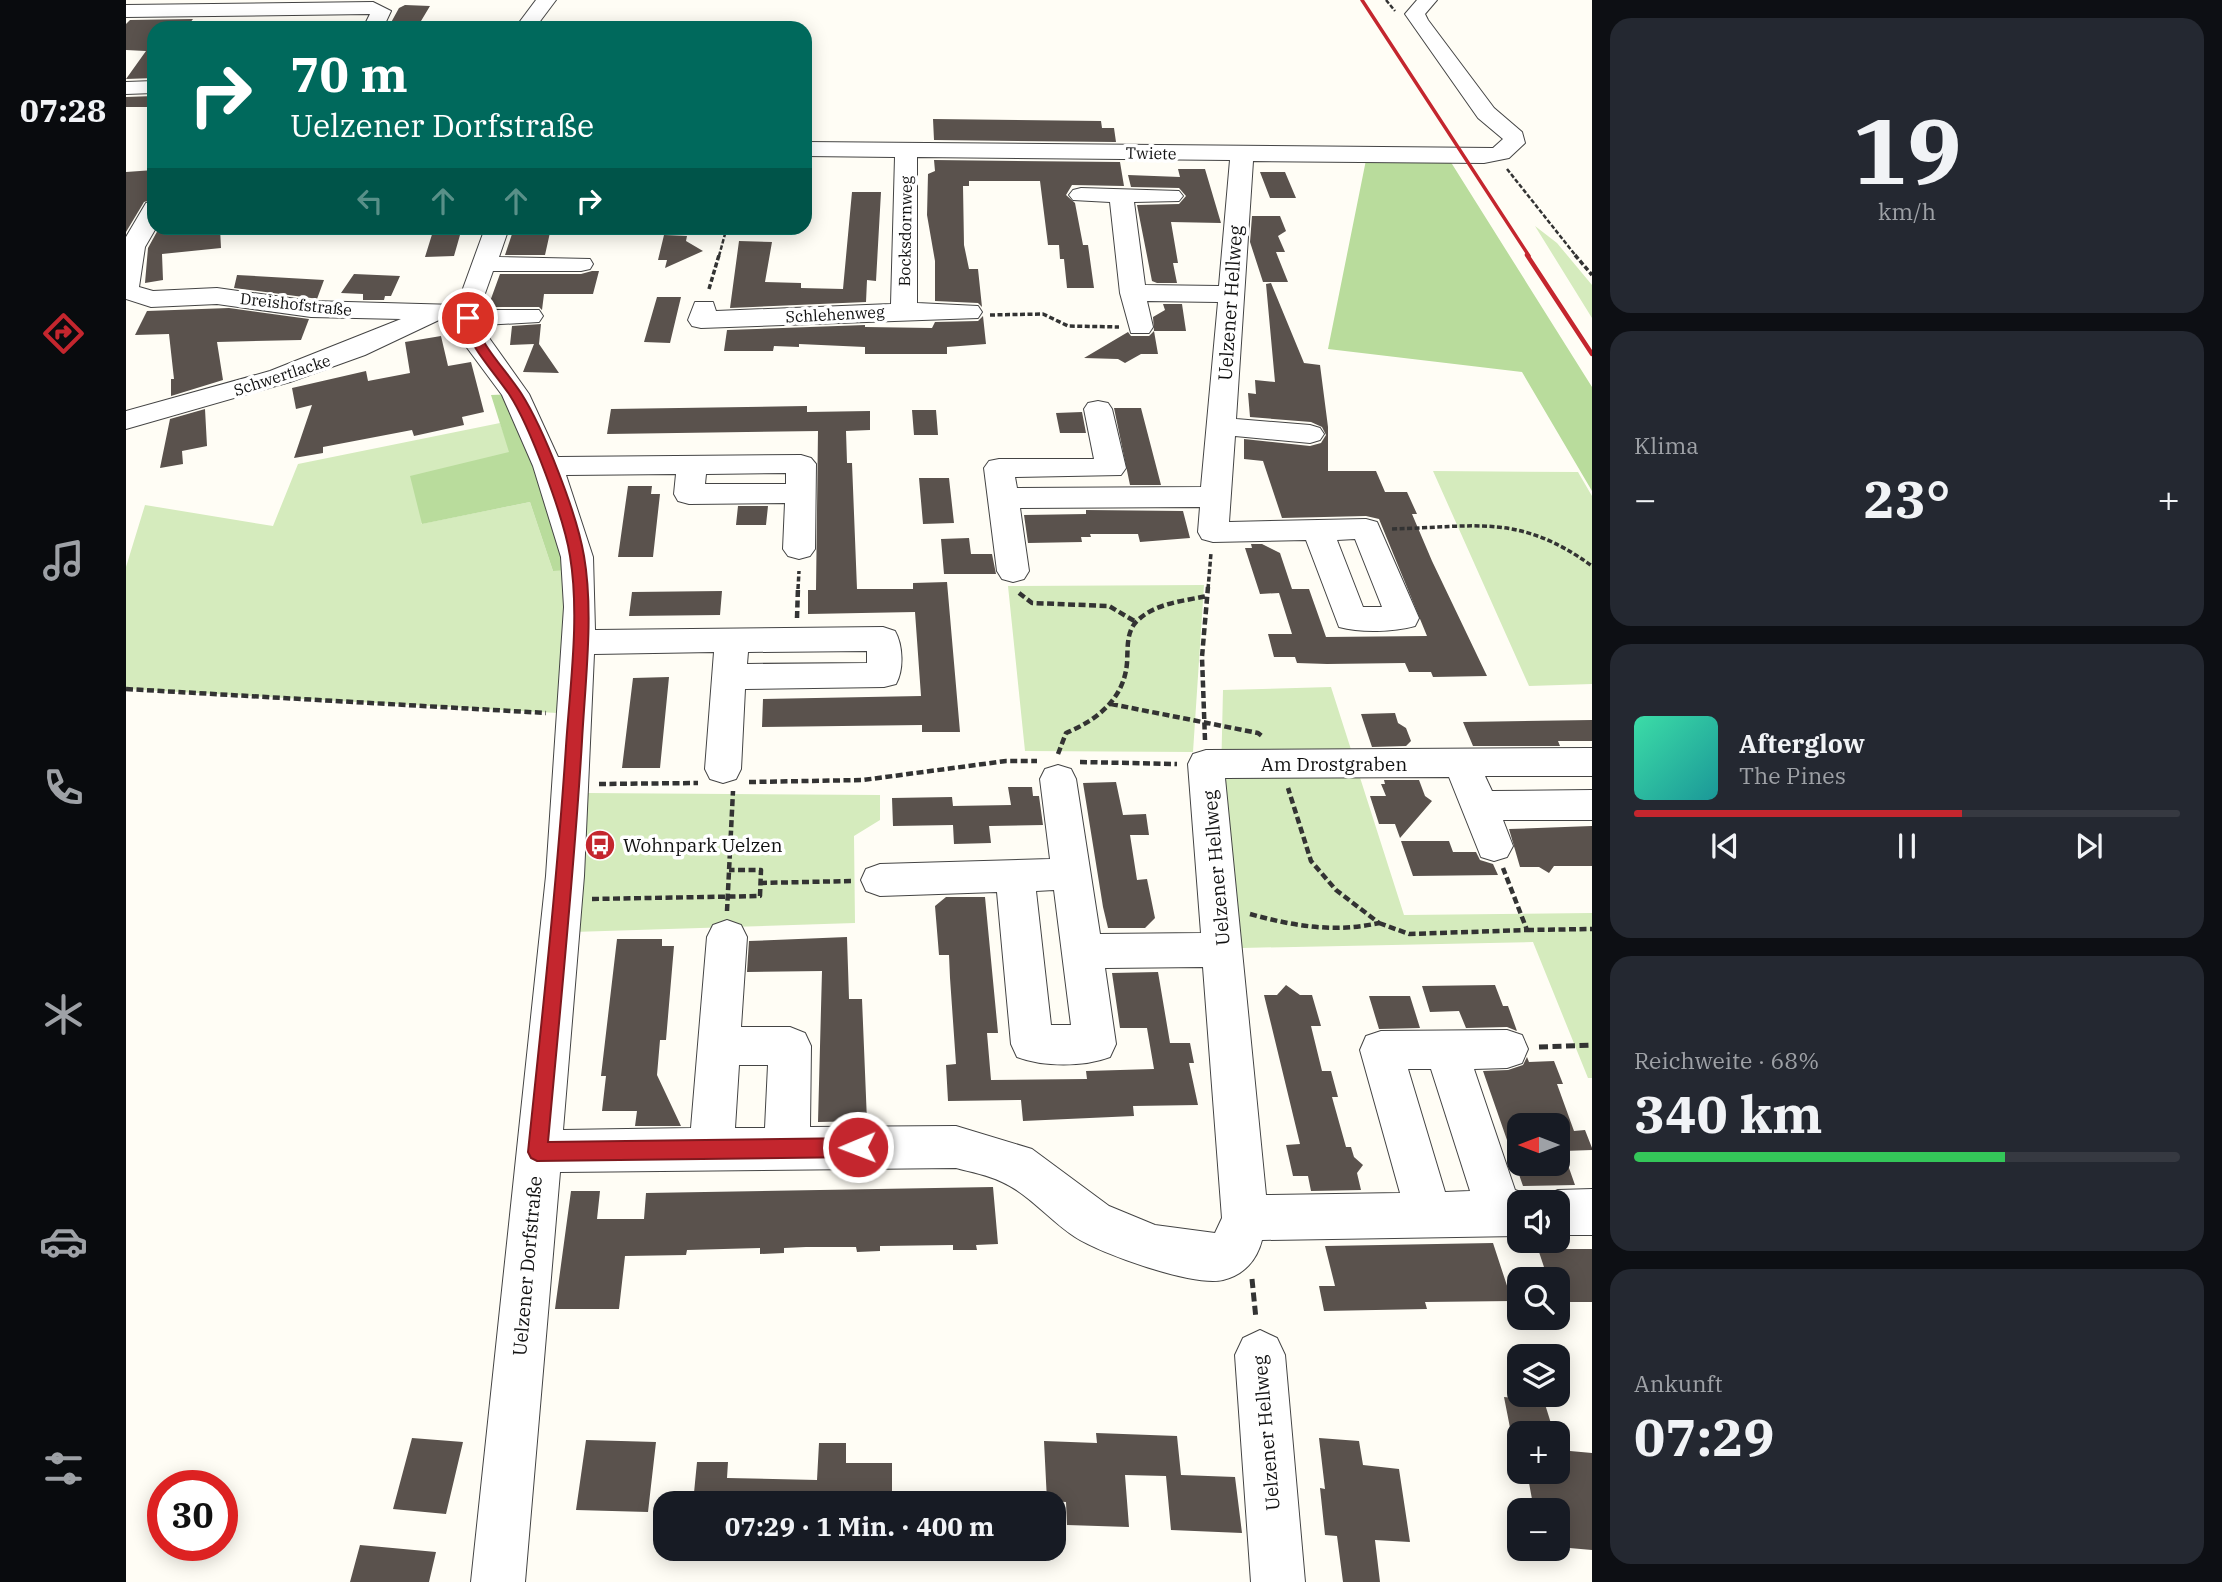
<!DOCTYPE html>
<html lang="de">
<meta charset="utf-8">
<style>
:root{--surface:#171b24;--page:#242831;--text:#f1f3f6;--muted:#9ea1a6;--line:#363941;--accent:#c4262e}
body{margin:0;font-family:"IBM Plex Serif",serif;background:var(--page);color:var(--text);height:100vh;display:flex;flex-direction:column;font-size:26px;white-space:nowrap}
*{box-sizing:border-box;margin:0}
p{font-size:23px;color:var(--muted)}
.icon{flex:none;width:38px;height:38px;fill:none;stroke:currentColor;stroke-width:2;stroke-linecap:round;stroke-linejoin:round}
.map{position:relative;flex:1;overflow:hidden}
.details{display:flex;flex-direction:column;gap:18px;padding:18px;background:#0d0f14;width:630px}
.details>*{flex:none}
.hud{position:absolute;left:21px;top:21px;width:665px;height:214px;border-radius:21px;box-shadow:0 4px 18px #0003;background:#00695c;color:#fff;overflow:hidden}
.needle{width:46px;rotate:270deg}
.fabs{position:absolute;left:1381px;top:1113px;display:grid;gap:14px}
.fabs a{display:grid;place-items:center;width:63px;height:63px;border-radius:14px;background:var(--surface);box-shadow:0 4px 18px #0003;font-size:35px}
.speed{position:absolute;left:21px;top:1470px;display:flex;gap:14px;font-size:35px;font-weight:700;text-align:center}
.speed>*{display:grid;place-content:center;width:91px;height:91px;border-radius:50%;background:var(--surface);box-shadow:0 4px 18px #0003;line-height:1}
.speed .limit{border:10px solid #d22;background:#fff;color:#111}
.pin{position:absolute;display:grid;place-items:center;width:60px;height:60px;color:#fff;margin:-30px;border:4px solid #fff;border-radius:50%;box-shadow:0 2px 7px #0007}
.me{position:absolute;width:77px;margin:-38px;rotate:269deg;stroke-linejoin:round;filter:drop-shadow(0 0 5px #0008)}
.turn{display:flex;align-items:center;gap:24px;height:147px;padding:0 28px;font-size:32px}
.turn .icon{width:91px;height:91px;stroke-width:2.5}
.turn b{display:block;font-size:49px;line-height:60px}
.lanes{display:flex;align-items:center;height:66px;padding:0 28px;background:#0003;justify-content:center;gap:35px;direction:ltr}
.lanes .off{opacity:.35}
.big{font-size:52px;font-weight:700;line-height:1.1}
.details .card{flex:1;display:flex;flex-direction:column;justify-content:center;gap:10px;min-width:0;padding:0 24px;border-radius:21px;background:var(--page)}
.details .dial{align-items:center;gap:0}
.dial b{font-size:91px;line-height:1}
.song{display:flex;align-items:center;gap:21px}
.cover{width:84px;height:84px;border-radius:10px;background:linear-gradient(135deg,hsl(160 70% 55%),hsl(180 70% 35%))}
.played{height:7px;border-radius:4px;background:linear-gradient(90deg,var(--accent) 60%,var(--line) 60%)}
.keys{display:flex;justify-content:space-around;direction:ltr}
.heat{display:flex;justify-content:space-between;align-items:center;font-size:38px;direction:ltr}
.charge{height:10px;border-radius:5px;background:linear-gradient(90deg,#34c759 68%,var(--line) 0)}
.trip{position:absolute;left:527px;top:1491px;width:413px;height:70px;border-radius:21px;background:var(--surface);box-shadow:0 4px 18px #0003;font-weight:700;line-height:70px;text-align:center}
main{display:flex;flex:1;min-height:0}
.dock{display:flex;flex-direction:column;width:126px;justify-content:space-around;align-items:center;background:#090b0e;color:var(--muted)}
.dock .icon{width:49px;height:49px}
.dock .active{color:var(--accent)}
.dock b{font-size:32px;color:var(--text)}
.map>svg:first-child{display:block}
.green{fill:#d5ebbd}
.forest{fill:#b9dc9c}
.building{fill:#5a524d;fill-rule:evenodd}
.lines{fill:none;stroke-linecap:round;stroke-linejoin:round}
.minor-casing{stroke:#444;stroke-width:2}
.path-far3{stroke:#333;stroke-width:2.5;stroke-dasharray:4.5 2;stroke-linecap:butt}
.path-far2{stroke:#333;stroke-width:3.5;stroke-dasharray:5 2.5;stroke-linecap:butt}
.path-far1{stroke:#333;stroke-width:4.5;stroke-dasharray:7 3.5;stroke-linecap:butt}
.path{stroke:#333;stroke-width:5;stroke-dasharray:9 4.5;stroke-linecap:butt}
.minor{fill:#fff;fill-rule:evenodd}
.rail-far1{stroke:#c4262e;stroke-width:3.5}
.rail{stroke:#c4262e;stroke-width:4.5}
.route{fill:#c4262e;stroke:#7f191e;stroke-width:2}
.labels{text-anchor:middle;dominant-baseline:central;stroke-width:7;stroke-linejoin:round;paint-order:stroke}
.far-street-label{font-size:16px;fill:#111;stroke:#fff}
.street-label{font-size:19px;fill:#111;stroke:#fff}
.poi-label{font-size:19px;fill:#111;stroke:#fff;text-anchor:start}
</style>
<main>
<nav class="dock">
<b>07:28</b>
<svg class="icon active" aria-label="directions" viewBox="0 0 24 24"><path d="M12 3l9 9-9 9-9-9zM9 14v-3h6M13 9l2 2-2 2"/></svg>
<svg class="icon" aria-label="music" viewBox="0 0 24 24"><path d="M9 18V5l10-2v13"/><circle cx="6" cy="18" r="3"/><circle cx="16" cy="16" r="3"/></svg>
<svg class="icon" aria-label="phone" viewBox="0 0 24 24"><path d="M5 4h4l2 5-3 2q2 4 5 5l2-3 5 2v4C11 20 4 13 5 4z"/></svg>
<svg class="icon" aria-label="climate" viewBox="0 0 24 24"><path d="M12 3v18M4 7l16 10M4 17L20 7"/></svg>
<svg class="icon" aria-label="car" viewBox="0 0 24 24"><path d="M5 17H2v-5l4-1 3-4h7l3 4 3 1v5h-3M9 17h6M6 11h13"/><circle cx="7" cy="17" r="2"/><circle cx="17" cy="17" r="2"/></svg>
<svg class="icon" aria-label="filters" viewBox="0 0 24 24"><path d="M4 7h16M4 17h16"/><circle cx="9" cy="7" r="2"/><circle cx="15" cy="17" r="2"/></svg>
</nav>
<div class="map">
<svg width="1466" height="1582" viewBox="0 0 1466 1582">
<rect width="100%" height="100%" fill="#fffdf5"/>
<path class="green" d="M1409,226L1431,243L1466,285V318Z
M374,423L384,452L295,524L404,502L427,571L452,570L449,714L0,689V567L19,505L147,526L172,464Z
M1307,471L1452,472L1466,496V684L1403,686Z
M1078,585L1067,752L899,751L882,586Z
M1205,687L1278,915L1466,913V1078H1462L1407,942L1115,948L1095,777L1097,690Z
M462,793L754,795V820L728,836L729,923L447,932L459,860Z"/>
<path class="forest" d="M1241,155L1321,156L1466,387V491L1396,372L1202,349Z
M389,394L452,570L427,571L404,502L296,524L284,476L383,452L365,395Z"/>
<path class="building" d="M279,5L304,6L292,26L262,28L273,8Z
M67,19L60,28H28V78L0,79L20,51L0,50V24L4,20Z
M28,96L21,107H0V97Z
M807,119L975,121L976,128H988L990,142L808,140Z
M808,160L994,162L998,186L946,185L940,195L949,203L957,245H962L968,288H941L938,259H934L933,245H922L914,181H843V186H837L838,245L843,269H852L856,307L852,303L809,301V261L801,215L802,174L809,171Z
M1052,169H1079L1095,223L1045,222L1052,263H1047L1051,283H1031L1026,281L1011,205L1053,204L1060,196L1053,188L1005,187L1002,175L1054,177Z
M28,170V199L18,202L0,232V172Z
M1134,172H1159L1170,198H1144Z
M726,192H755L750,281L741,280L740,302L604,308L613,241L646,242L639,282L675,283V288L717,289Z
M1126,216H1154L1160,231L1152,236L1159,252H1150L1162,282H1137L1124,242Z
M33,228H94L95,248L36,254L37,280L19,283L22,248Z
M308,228H336L328,256L299,257Z
M388,228H425L419,255H379Z
M538,235L561,236L560,241L577,251L539,268L541,260H532Z
M466,271H473L467,294H418L416,310L413,307H362L374,274H455Z
M228,274L274,276L265,296H259L258,300H237V294L215,293Z
M111,275L198,280L191,299L185,298L108,288Z
M1145,283L1178,363L1194,365L1202,427V471H1250L1259,492H1281L1291,514H1286L1306,561L1361,676L1307,677L1305,672H1283L1279,663L1201,664L1171,663L1169,657H1148L1142,634H1166L1153,593L1134,594L1119,548H1126L1125,544H1136L1154,553L1166,589H1183L1200,637L1301,636L1253,519L1240,516L1156,518L1137,461L1118,459V439L1184,446L1195,443L1200,435L1196,427L1185,422L1124,417L1122,393L1130,394L1129,380L1149,382L1140,284Z
M531,297H555L544,343L518,342Z
M1037,304H1056L1060,331H1028L1027,317L1039,310Z
M103,308L183,319L175,340L91,342L97,380L45,396V379H48L43,334L9,335L21,311Z
M857,316L860,344L821,347V354H739V347L673,344V347L648,346L647,351H598L601,330L739,325V327L806,328L809,322L852,321Z
M415,324L413,344L433,373L397,372L408,344L384,345L386,326Z
M1028,331L1032,354H1015L999,363L992,359L958,358L1002,332L1005,336H1023Z
M315,336L322,366L345,362L358,412L336,417L338,425L288,436L286,430L197,447V453L168,458L186,405L170,409L166,388L240,371L242,381L284,373L279,342Z
M681,406V412L744,411V430L720,431L721,463H726L731,589H787V583L821,582L834,732H796V725L636,727L637,699L795,696L789,612L682,614V590H690L692,431L481,434L485,409Z
M988,408H1015L1035,485H1004Z
M79,409L81,446L56,451L57,464L34,468L44,419Z
M786,410H810L812,435H788Z
M956,412L960,433H934L930,413Z
M793,478H823L828,523L797,524Z
M502,486H526L525,494H534L527,557H492Z
M612,506H642L640,525H610Z
M960,510L1057,511L1064,538L1014,542L1012,534H964L965,537H955L956,542L902,543L898,515L960,514Z
M843,538L845,554H866L870,574H818L815,539Z
M596,591L594,615L503,616L506,592Z
M543,677L534,768H496L507,678Z
M1269,713L1272,723L1280,728L1285,741L1280,746L1246,747L1235,714Z
M1466,720V741H1432L1434,746H1347L1337,722Z
M1258,780H1293L1299,796L1306,801L1274,838L1269,824H1253L1244,796H1260L1255,784H1259Z
M990,782L997,815L1020,814L1023,835H1004L1011,880L1021,879L1029,918L1019,928H982L977,907L957,783Z
M882,787H906L907,796H913L917,825L863,826L865,843L828,844L827,825L767,826L766,798L826,797L827,806L885,805Z
M1466,826V866H1428L1423,873L1413,867H1394L1383,829Z
M1275,841H1323L1327,852H1350L1354,860L1367,864L1372,875L1287,876Z
M820,897H859L872,1033H861L865,1080L961,1079L960,1071L1028,1069L1021,1028H994L986,973L1032,972L1044,1043H1064L1068,1063H1063L1072,1105L1007,1106L1008,1116L897,1121L895,1100L822,1101L820,1065L830,1064L824,978L823,955H813L809,906Z
M721,937L723,999H736L741,1121L692,1122L696,971L621,972L623,941Z
M491,939H536V946H548L540,1040H534L531,1075L555,1126H509L511,1111H476L480,1076H475Z
M1160,985L1174,995H1186L1195,1026H1185L1196,1071H1205L1212,1097H1206L1220,1147H1225L1228,1157L1237,1165L1231,1173L1235,1190L1185,1191L1182,1176H1167L1160,1145L1174,1144L1138,995H1151Z
M1369,985L1377,1006H1382L1391,1031L1381,1027L1340,1028L1333,1011L1304,1012L1296,986Z
M1243,996H1284L1294,1028L1253,1029Z
M1401,1057L1403,1062L1428,1061L1437,1084H1431L1448,1131L1459,1130L1466,1148V1150L1437,1151L1449,1185L1397,1186L1357,1071L1382,1070L1397,1065ZM1393,1125H1432V1164H1393Z
M867,1187L872,1244L850,1245L851,1250H827V1245L754,1246V1251L731,1252L730,1247H680L658,1248V1253L634,1254V1248L561,1250L560,1255L499,1256L493,1309H429L445,1191H474L471,1219H518L520,1193Z
M1367,1243L1386,1301L1299,1302L1301,1309L1198,1311L1193,1286H1209L1199,1246Z
M1412,1249H1466V1302H1432V1279H1422Z
M1378,1397L1418,1401L1428,1433H1393V1438H1386Z
M970,1433L1051,1436L1055,1475L1109,1477L1116,1533L1045,1530L1040,1476L999,1475L1003,1527L941,1525L940,1502L921,1501L918,1441L971,1443Z
M286,1438L337,1442L320,1514L267,1509Z
M1193,1438L1233,1441L1237,1465L1273,1469L1284,1542L1249,1540L1254,1582H1217L1211,1536L1199,1535L1194,1488L1199,1489Z
M460,1440L530,1442L522,1512L450,1510Z
M693,1443H720V1463H766V1503H567L571,1462H602L601,1478L691,1480Z
M1432,1444L1433,1450L1466,1453V1550L1432,1547V1510H1408L1401,1472H1432Z
M234,1545L310,1552L303,1582H224Z"/>
<g class="lines">
<g class="minor-casing">
<path id="minor" d="M410,0H430L409,28H389Z
M1291,0H1311L1299,14L1302,20L1368,108L1396,132L1399,143L1383,158L1358,163L1127,161L1110,419L1184,425L1194,428L1198,434L1194,440L1184,443L1109,436L1103,522L1240,519L1251,522L1293,618L1289,626C1267,632 1235,633 1213,627L1180,540L1087,542L1076,539L1072,532L1074,507L894,508L903,571L898,579L887,582L876,579L871,571L858,468L863,461L873,459H968L958,409L962,403L972,401L982,403L986,409L1000,468L995,475L889,477L891,488L1075,487L1092,302L1021,301L1027,327L1023,333H1005L994,293L984,202L947,200L943,195L947,190L955,188L1053,191L1057,196L1053,201L1008,202L1019,285L1093,286L1104,160L791,157V303L852,306L856,312L852,318L575,328L566,326L562,320L569,302H587L590,311L765,304L769,157L679,156V142L1367,148L1377,139L1352,118L1279,14ZM1229,539L1256,607H1237L1211,540Z
M247,2L265,11L257,28H237L244,14L0,17V5Z
M28,81V93L0,94V82Z
M28,201L30,228L19,247L13,287L27,291L91,288L185,301L331,305L359,228H383L373,257L464,259L467,264L464,269L455,271H367L357,299V310H413L417,316L413,322L356,325V328L403,394L432,457L675,455L685,458L690,464L689,549L684,556L673,559L662,556L657,549L659,503L563,504L552,501L548,494L550,474L440,475L467,557L469,630L757,627L769,631C777,645 778,670 770,684L758,687L619,689L615,769L610,779L597,783L584,779L579,769L588,652L468,654L458,876L437,1130L565,1128L581,937L587,925L601,920L615,925L621,937L615,1027H664L679,1033L685,1046L684,1127L830,1126L906,1149L983,1206L1029,1225L1089,1233L1096,1218L1077,967L979,968L990,1044L984,1057C958,1067 917,1067 891,1057L885,1044L871,892L754,896L740,891L735,880L740,869L754,864L924,859L914,779L919,769L932,765L945,769L950,779L974,934L1075,933L1062,764L1067,754L1080,750L1466,748V776H1359L1366,791L1466,790V820H1377L1387,846L1381,857L1368,861L1355,857L1323,777L1099,778L1140,1195L1274,1193L1234,1050L1240,1036L1255,1031L1381,1030L1396,1035L1402,1049L1396,1063L1381,1068L1348,1069L1389,1190L1409,1197L1412,1202H1393V1236L1136,1240C1131,1260 1118,1275 1097,1280C1068,1287 975,1254 949,1237C924,1221 903,1194 876,1182C862,1175 845,1172 830,1168L434,1172L399,1582H345L420,876L438,607L435,557L407,466L376,395L336,341L330,321L313,320L239,355L164,382L0,429V411L144,371L275,319L185,317L91,304L25,307L0,299V237L20,203ZM660,473V484H579L580,474ZM741,651V663L621,664L622,652ZM928,890L945,1025H925L910,891ZM613,1065H642L639,1128H609ZM1282,1069H1305L1344,1191L1319,1192Z
M1466,1189V1235H1432V1202H1413L1416,1197L1432,1190Z
M1134,1330L1151,1338L1159,1355L1179,1582H1125L1109,1355L1117,1338Z"/>
</g>
<path class="path-far3" d="M1260,0L1269,11
M1381,169L1450,256
M593,256L599,234L608,228"/>
<path class="path-far2" d="M1449,255L1466,275
M583,289L593,255
M864,315L917,314L942,326L993,327
M1266,529C1350,527 1393,513 1466,566
M672,589L673,571
M1082,589L1085,553"/>
<path class="path-far1" d="M893,593L906,603L983,606L1010,622
M671,618L672,587
M0,689L420,713
M985,704L1132,733L1137,737
M1079,740L1076,657L1082,587
M932,754L940,733C971,720 998,699 1001,663C1002,649 1000,633 1010,622C1028,603 1058,601 1081,596
M954,762L1051,764
M623,782L737,780L880,761H911
M473,784L572,783
M634,883L725,881
M466,899L634,896L635,870H603
M601,911L607,791
M1124,914C1167,926 1209,933 1253,923L1210,890L1185,861L1162,788
M1253,923L1283,934L1401,930L1377,868
M1401,930L1466,929"/>
<path class="path" d="M1413,1047L1466,1045
M1126,1279L1130,1319"/>
<use href="#minor" class="minor"/>
<path class="rail-far1" d="M1236,0L1403,256"/>
<path class="rail" d="M1401,255L1466,354"/>
</g>
<path class="route" d="M342,315L347,318C357,349 378,367 395,393C418,429 451,514 458,556C468,613 459,684 456,741C448,875 434,1009 422,1142L732,1138L739,1141L742,1147L739,1154L732,1157L411,1161L405,1158L402,1152C416,1017 431,882 440,746C444,686 454,616 444,556C438,518 404,426 383,394C365,368 345,349 336,318Z"/>
<defs>
<g id="bus-disc" transform="scale(1.575)"><circle r="9.5" fill="#c4262e" stroke="#fff"/><path d="M-5-6H5V4H4V6H2V4H-2V6H-4V4H-5ZM-3.5-4V0h7V-4ZM-3.5 1.2v1.5H-2V1.2ZM2 1.2v1.5H3.5V1.2Z" fill="#fff"/></g>
</defs>
<g fill-rule="evenodd">
<use href="#bus-disc" x="474" y="845"/>
</g>
<g class="labels">
<g class="far-street-label">
<text transform="translate(1025 153) rotate(1)">Twiete</text>
<text transform="translate(779 231) rotate(-89)">Bocksdornweg</text>
<text transform="translate(170 304) rotate(6)">Dreishofstraße</text>
<text transform="translate(709 314) rotate(-3)">Schlehenweg</text>
<text transform="translate(156 375) rotate(-18)">Schwertlacke</text>
</g>
<g class="street-label">
<text transform="translate(1104 303) rotate(-86)">Uelzener Hellweg</text>
<text x="1208" y="764">Am Drostgraben</text>
<text transform="translate(1090 868) rotate(-95)">Uelzener Hellweg</text>
<text transform="translate(401 1266) rotate(-85)">Uelzener Dorfstraße</text>
<text transform="translate(1140 1433) rotate(-95)">Uelzener Hellweg</text>
</g>
<g class="poi-label">
<text x="497" y="845">Wohnpark Uelzen</text>
</g>
</g>
</svg>
<div class="fabs">
<a><svg class="needle" viewBox="-14 -14 28 28"><path d="M0-13l5 13h-10z" fill="#e53935"/><path d="M0 13l5-13h-10z" fill="#9ea1a6"/></svg></a>
<a><svg class="icon" aria-label="sound" viewBox="0 0 24 24"><path d="M4 9h4l5-4v14l-5-4H4zM17 9q2 3 0 6"/></svg></a>
<a><svg class="icon" aria-label="search" viewBox="0 0 24 24"><circle cx="10" cy="10" r="6"/><path d="M15 15l6 6"/></svg></a>
<a><svg class="icon" aria-label="layers" viewBox="0 0 24 24"><path d="M12 4l9 5-9 5-9-5zM3 14l9 5 9-5"/></svg></a>
<a>+</a>
<a>−</a>
</div>
<div class="speed"><div class="limit">30</div></div>
<div class="pin" style="left:342px;top:318px;background:#d93025"><svg class="icon" aria-label="arrive" viewBox="0 0 24 24"><path d="M6 21V4h12l-3 4 3 4H6"/></svg></div>
<svg class="me" style="left:732px;top:1147px" viewBox="-20 -20 40 40"><circle r="17" fill="#c4262e" stroke="#fff" stroke-width="3"/><path d="M0-11L8 9 0 5-8 9z" fill="#fff"/></svg>
<div class="trip">07:29 · 1 Min. · 400 m</div>
<div class="hud">
<div class="turn"><svg class="icon" aria-label="right" viewBox="0 0 24 24"><path d="M7 20v-9h11M14 6l5 5-5 5"/></svg><div><b>70 m</b>Uelzener Dorfstraße</div></div>
<div class="lanes"><svg class="icon off" aria-label="left" viewBox="0 0 24 24"><path d="M17 20v-9H6M10 6l-5 5 5 5"/></svg><svg class="icon off" aria-label="ahead" viewBox="0 0 24 24"><path d="M12 20V5M6 11l6-6 6 6"/></svg><svg class="icon off" aria-label="ahead" viewBox="0 0 24 24"><path d="M12 20V5M6 11l6-6 6 6"/></svg><svg class="icon" aria-label="right" viewBox="0 0 24 24"><path d="M7 20v-9h11M14 6l5 5-5 5"/></svg></div>
</div>
</div>
<section class="details">
<div class="card dial"><b>19</b><p>km/h</p></div>
<div class="card"><p>Klima</p>
<div class="heat"><a>−</a><b class="big">23°</b><a>+</a></div>
</div>
<div class="card">
<div class="song"><i class="cover"></i><div><b>Afterglow</b><p>The Pines</p></div></div>
<div class="played"></div>
<div class="keys"><svg class="icon" aria-label="previous" viewBox="0 0 24 24"><path d="M18 5L8 12l10 7zM5 5v14"/></svg><svg class="icon" aria-label="pause" viewBox="0 0 24 24"><path d="M8 5v14M16 5v14"/></svg><svg class="icon" aria-label="next" viewBox="0 0 24 24"><path d="M6 5l10 7-10 7zM19 5v14"/></svg></div>
</div>
<div class="card"><p>Reichweite · 68%</p><b class="big">340 km</b><div class="charge"></div></div>
<div class="card"><p>Ankunft</p><b class="big">07:29</b></div>
</section>
</main>
